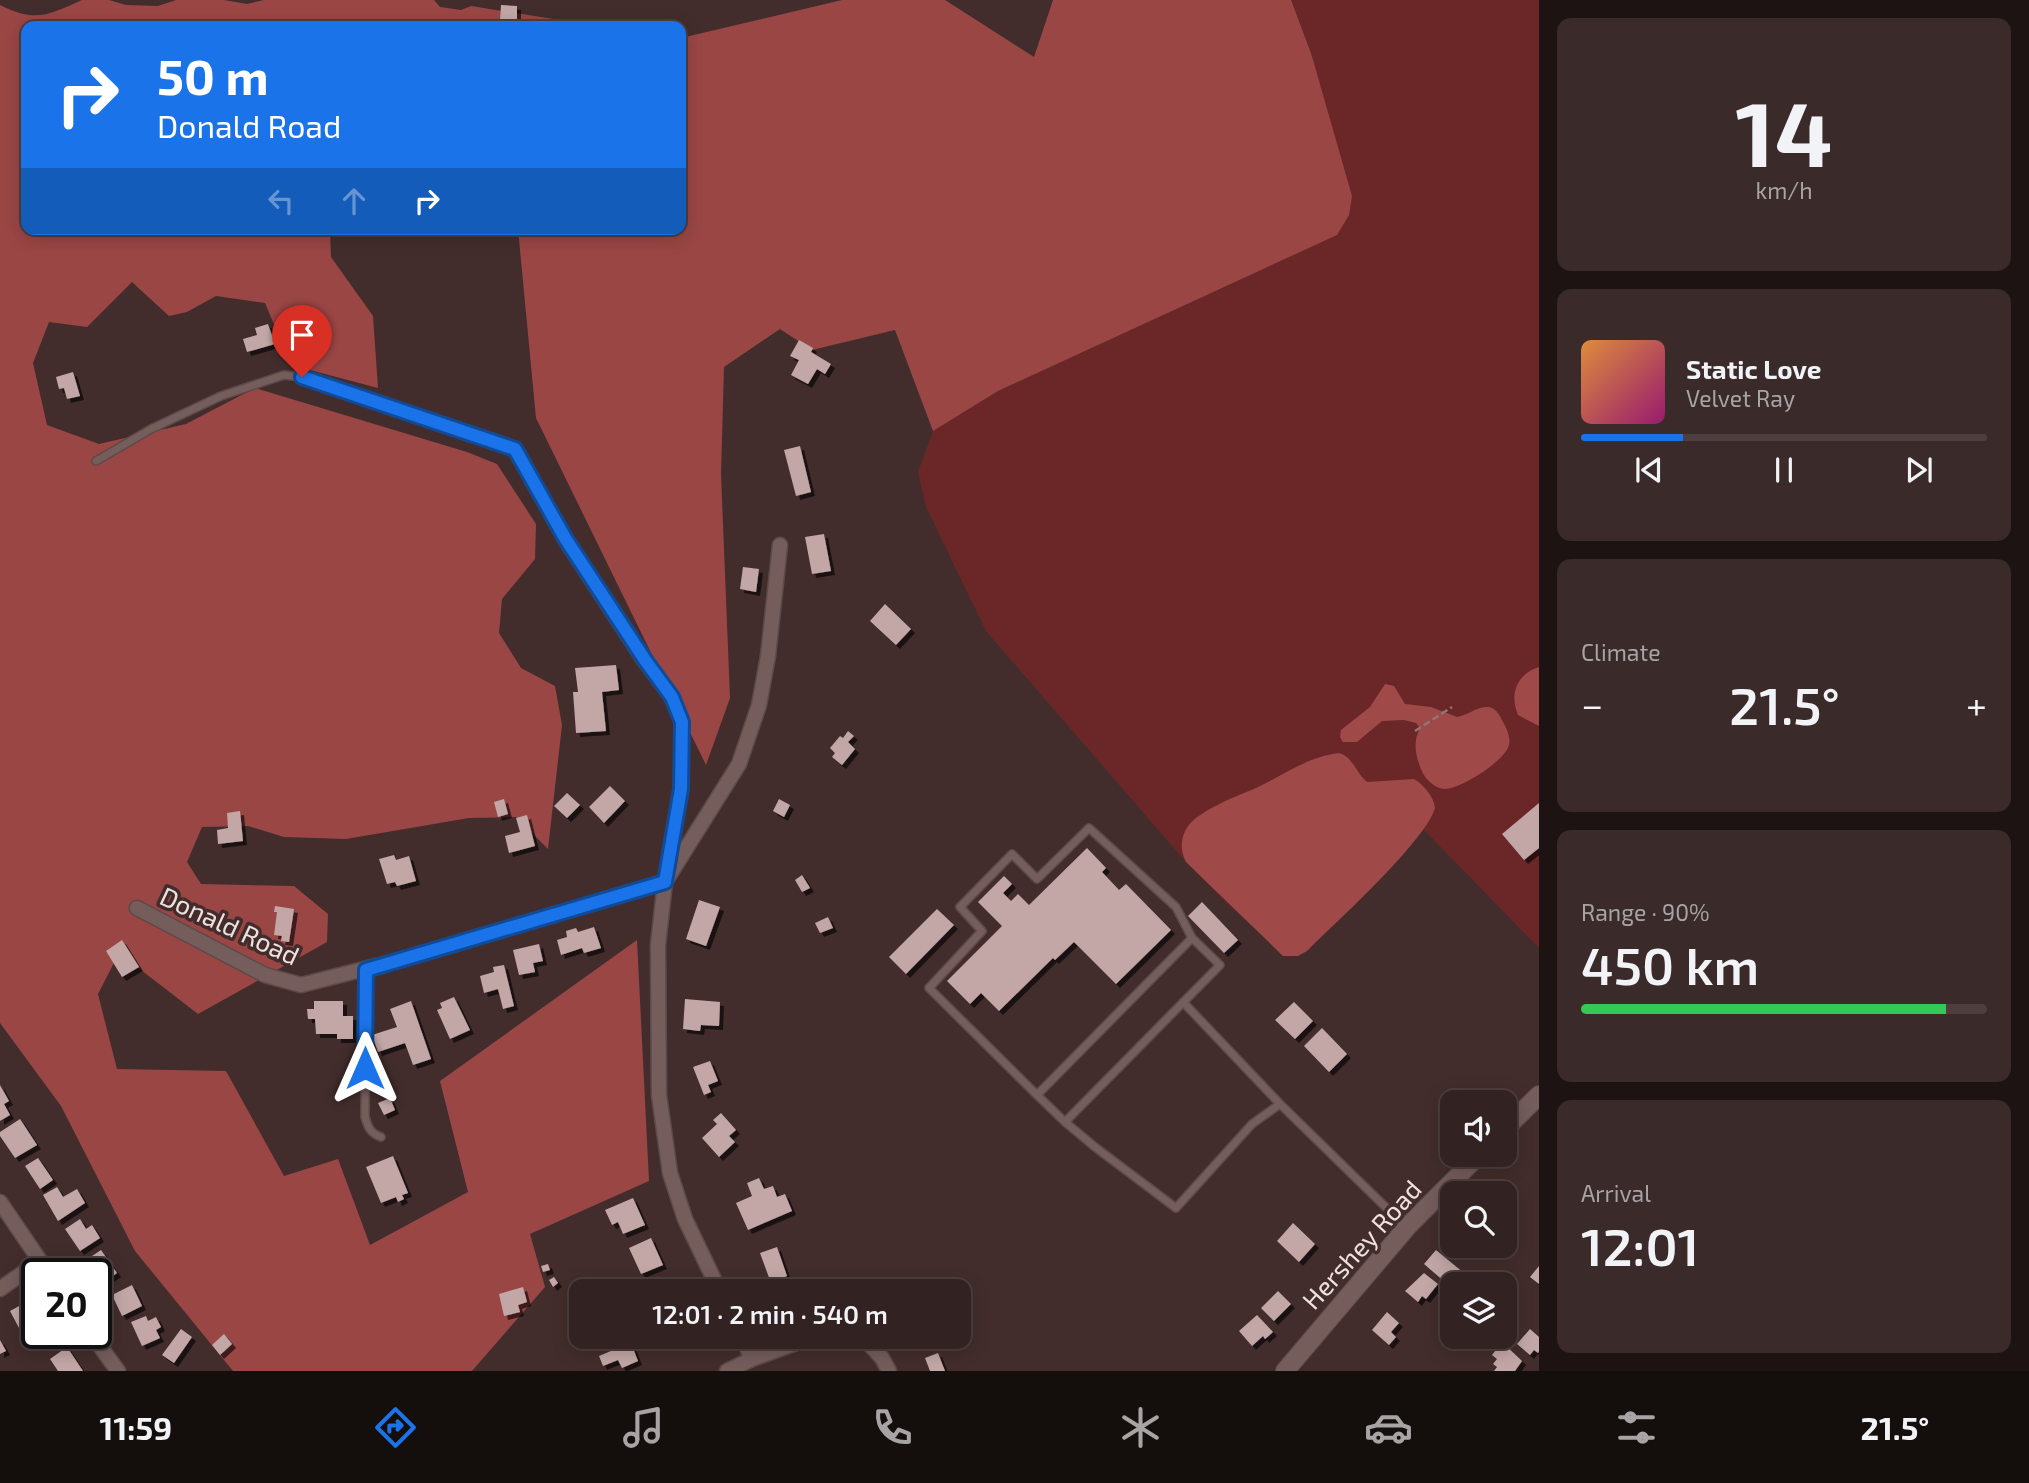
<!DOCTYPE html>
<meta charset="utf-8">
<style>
:root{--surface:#322221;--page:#3a2a2a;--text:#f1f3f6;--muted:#a8a4a5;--line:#4d3f3f;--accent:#1a73e8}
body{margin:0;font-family:"Exo 2",sans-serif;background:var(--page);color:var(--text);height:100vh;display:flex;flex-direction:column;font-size:26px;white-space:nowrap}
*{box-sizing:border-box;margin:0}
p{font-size:23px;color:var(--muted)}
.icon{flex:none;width:38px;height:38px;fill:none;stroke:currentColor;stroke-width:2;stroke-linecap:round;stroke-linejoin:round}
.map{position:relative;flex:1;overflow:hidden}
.sheet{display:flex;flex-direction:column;gap:18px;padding:18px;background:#1c1312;width:490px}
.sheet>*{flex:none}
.banner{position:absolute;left:21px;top:21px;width:665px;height:214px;border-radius:14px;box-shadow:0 4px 18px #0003,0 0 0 2px var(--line);background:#1a73e8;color:#fff;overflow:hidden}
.buttons{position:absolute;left:1440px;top:1090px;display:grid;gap:14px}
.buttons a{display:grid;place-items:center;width:77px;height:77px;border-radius:14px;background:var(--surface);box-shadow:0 4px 18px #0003,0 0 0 2px var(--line);font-size:35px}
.speed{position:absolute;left:21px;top:1258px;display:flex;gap:14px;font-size:35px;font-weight:700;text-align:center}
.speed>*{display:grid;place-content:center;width:91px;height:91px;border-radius:50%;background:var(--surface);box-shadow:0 4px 18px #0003,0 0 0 2px var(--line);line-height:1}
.speed .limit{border:4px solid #111;border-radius:10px;background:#fff;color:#111}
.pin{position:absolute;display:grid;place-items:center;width:60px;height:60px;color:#fff;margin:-72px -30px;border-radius:50% 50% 50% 0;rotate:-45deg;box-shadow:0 0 7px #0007}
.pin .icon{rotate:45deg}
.me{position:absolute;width:77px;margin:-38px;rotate:0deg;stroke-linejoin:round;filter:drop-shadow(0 0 5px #0008)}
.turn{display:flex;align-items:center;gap:24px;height:147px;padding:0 21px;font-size:32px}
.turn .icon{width:91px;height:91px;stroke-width:2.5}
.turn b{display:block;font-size:49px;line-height:60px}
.lanes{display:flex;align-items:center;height:66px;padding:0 21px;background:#0003;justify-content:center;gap:35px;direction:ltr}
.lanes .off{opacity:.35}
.big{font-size:52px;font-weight:600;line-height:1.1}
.sheet .tile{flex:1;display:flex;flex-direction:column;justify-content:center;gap:10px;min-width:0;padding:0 24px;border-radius:14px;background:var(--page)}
.sheet .dial{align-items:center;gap:0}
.dial b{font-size:91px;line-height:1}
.song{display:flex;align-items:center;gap:21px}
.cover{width:84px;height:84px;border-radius:10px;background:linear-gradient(135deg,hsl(30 70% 55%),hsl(320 70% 35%))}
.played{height:7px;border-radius:4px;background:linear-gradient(90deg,var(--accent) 25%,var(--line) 25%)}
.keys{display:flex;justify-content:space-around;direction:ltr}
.heat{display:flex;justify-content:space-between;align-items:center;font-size:38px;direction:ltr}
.charge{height:10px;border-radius:5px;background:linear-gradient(90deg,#34c759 90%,var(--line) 0)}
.trip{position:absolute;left:569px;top:1279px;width:402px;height:70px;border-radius:14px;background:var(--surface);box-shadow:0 4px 18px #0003,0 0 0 2px var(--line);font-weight:600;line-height:70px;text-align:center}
.menu{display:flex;height:112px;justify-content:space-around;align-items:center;background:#140e0d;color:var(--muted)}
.menu .icon{width:49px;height:49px}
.menu .selected{color:var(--accent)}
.menu b{font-size:32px;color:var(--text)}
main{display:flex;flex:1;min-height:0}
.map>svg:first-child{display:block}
.green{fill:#6b2728}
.forest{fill:#9a4645}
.water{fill:#9f4a49}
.building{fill:#c2a7a6;filter:url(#shadow)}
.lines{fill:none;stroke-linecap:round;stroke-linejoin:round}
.lane-casing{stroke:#5c4a49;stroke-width:10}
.street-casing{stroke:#5c4a49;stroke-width:17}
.secondary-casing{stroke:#5c4a49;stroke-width:20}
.path{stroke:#8b7978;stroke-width:2.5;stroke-dasharray:7 3.5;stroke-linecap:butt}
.lane{stroke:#755d5c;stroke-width:7}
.street{stroke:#755d5c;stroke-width:14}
.secondary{stroke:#755d5c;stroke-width:18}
.route-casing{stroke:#114b97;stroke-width:18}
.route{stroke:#1a73e8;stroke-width:12}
.labels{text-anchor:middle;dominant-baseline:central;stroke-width:7;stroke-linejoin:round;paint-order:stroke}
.street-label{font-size:26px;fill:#efe1e0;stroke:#422d2c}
</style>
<main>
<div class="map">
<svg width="1539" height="1371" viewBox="0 0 1539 1371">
<defs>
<filter id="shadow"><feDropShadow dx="4" dy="4" stdDeviation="0" flood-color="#0009"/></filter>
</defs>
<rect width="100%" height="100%" fill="#422d2c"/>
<path class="green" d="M1291,0H1539V948L1423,829L1401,856L1307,951L1288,957L1231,907L1186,862L986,631L926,507L918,472L933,431L998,391L1337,235L1311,53Z"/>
<path class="forest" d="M82,0H109L126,5L158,6L176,0H224L247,4L264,0H434L440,7L461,10L471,6L597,26H26V229H330L331,257L373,316L378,388L291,365L265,303L216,296L187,312L169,316L132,282L87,327L49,322L33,363L47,425L99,444L186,424L255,388L467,452L497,464L536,524L535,559L502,599L499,633L521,668L555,686L562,725L548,849L516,817L469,818L346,839L284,837L248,826L202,827L187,862L201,884L294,886L328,914L327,942L198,1014L119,953L98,994L117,1069L226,1071L284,1176L338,1159L370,1245L468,1192L440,1081L637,940L649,1181L530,1234L545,1287L472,1371H233L135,1251L61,1106L0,1023V5C36,23 48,15 82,0Z
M842,0H945L1034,57L1053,0H1291L1311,53L1352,196L1349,215L1337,235L998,391L933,431L895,330L812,350L780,329L724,367L721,474L730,698L706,765L536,418L518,229H681V38Z"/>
<path class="water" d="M1539,667V726L1518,715C1509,694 1517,674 1539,667Z
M1385,684L1394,686L1405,704L1431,707L1457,717C1466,716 1478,706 1487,707C1495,707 1499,714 1502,720C1506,728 1511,736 1509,745C1505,761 1461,789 1444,789C1434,788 1424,778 1421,769C1415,754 1413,742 1420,728L1416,723L1404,720L1382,721L1357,742H1343L1340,737L1341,730L1370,707Z
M1339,753C1353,757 1356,773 1367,782L1414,779C1424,785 1434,797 1435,808C1425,842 1335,923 1307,951L1298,956H1283L1186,862C1180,850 1180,838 1188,826C1199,811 1236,796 1254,789C1283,776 1306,757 1339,753Z"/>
<path class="building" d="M501,5L517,6V22L500,21Z
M268,324L275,344L247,352L243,339L257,335L255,328Z
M799,340L813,348L811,352L831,364L825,374L817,369L808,384L791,375L799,360L790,356Z
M73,372L80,396L67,399L64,388L59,389L56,377Z
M800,446L811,492L796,496L784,450Z
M824,534L831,571L812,574L805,537Z
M743,567L759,569L756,592L740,589Z
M885,604L911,629L896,645L870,621Z
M616,665L619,690L602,692L606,731L576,733L573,692H578L575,668Z
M848,731L854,736L848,742L855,749L842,765L832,757L835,753L830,748L840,736L843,738Z
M610,786L625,801L604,823L589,807Z
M567,793L580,805L567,818L554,806Z
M504,799L508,814L498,817L494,802Z
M779,799L790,805L784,817L773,811Z
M1539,803V848L1524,860L1502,834Z
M240,811L243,841L218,844L217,830L228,828L227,813Z
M527,815L535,846L509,853L505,836L520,832L516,818Z
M1087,848L1106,868L1102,872L1119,890L1126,884L1171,930L1116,984L1074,942L1055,960L1053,958L999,1011L981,993L970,1004L947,981L1002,926L978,902L1004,876L1012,884L1003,893L1011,901L1018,894L1029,905Z
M394,855L396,860L409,856L416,881L397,886L395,882L387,884L379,859Z
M802,875L810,888L802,892L795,880Z
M699,900L720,907L706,946L686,939Z
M1202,902L1238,940L1224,953L1188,916Z
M275,906L294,909L289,942L281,941L282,936L274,935L277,912H274Z
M937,909L954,925L906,974L889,957Z
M828,917L833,928L820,933L815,923Z
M594,927L601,948L584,953L582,948L561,955L557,940L567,937L566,931L576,928L578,932Z
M122,940L139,967L122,977L106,951Z
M266,940L272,941L270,954L264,953Z
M539,944L543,961L533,963L535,972L519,975L513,950Z
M504,965L514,1006L503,1009L498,989L484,993L480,976L494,972L493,967Z
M454,997L470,1030L450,1039L437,1010L442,1008L440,1003Z
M685,999L720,1002L719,1026L701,1025L700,1031L683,1029Z
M314,1001H343V1016H353V1039H337V1034H316L315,1019H308L307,1009H314Z
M411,1001L431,1059L413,1065L405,1043L378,1052L372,1035L397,1027L390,1009Z
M1294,1002L1313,1021L1295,1039L1275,1020Z
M1322,1028L1347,1054L1329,1072L1304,1046Z
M710,1061L718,1081L708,1085L711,1092L704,1095L693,1067Z
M0,1085L9,1101L4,1104L10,1115L0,1121Z
M390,1098L395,1110L384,1115L378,1103Z
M721,1113L736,1130L729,1136L735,1142L719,1157L702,1138L717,1124L713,1120Z
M20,1119L37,1145L15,1158L0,1136V1132Z
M393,1156L408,1193L402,1195L404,1199L398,1202L396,1197L381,1203L366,1167Z
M38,1158L53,1180L40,1189L25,1166Z
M759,1178L764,1189L773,1186L777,1197L785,1194L792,1211L748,1230L736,1203L752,1196L747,1183Z
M57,1187L63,1197L77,1189L85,1203L58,1221L43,1195Z
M633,1198L645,1225L623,1234L618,1222L612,1225L605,1210Z
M1505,1218L1515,1227L1505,1239Z
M80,1219L86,1229L92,1225L100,1238L80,1251L65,1229Z
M1293,1223L1315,1244L1299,1262L1277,1241Z
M651,1238L663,1265L641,1274L629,1248Z
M777,1247L787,1276L771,1283L760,1253Z
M101,1250L117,1273L102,1284L86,1260Z
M1436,1250L1470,1278L1465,1284H1452V1288L1424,1264Z
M548,1264L550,1270L543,1272L541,1266Z
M1539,1266V1284L1530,1277Z
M1424,1273L1438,1284L1426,1299L1422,1296L1418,1302L1405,1291Z
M554,1277L558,1283L553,1287L549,1280Z
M791,1282L793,1286L798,1284L802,1292H773Z
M132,1285L142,1306L122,1316L112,1295Z
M523,1287L527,1302L518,1305L520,1312L504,1316L499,1294Z
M1278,1291L1291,1304L1274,1321L1261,1308Z
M32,1299L37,1307V1318L19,1328L10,1311Z
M1387,1312L1399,1323L1391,1332L1396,1337L1389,1345L1372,1330Z
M1257,1315L1273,1332L1265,1339L1263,1336L1252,1346L1239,1331Z
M146,1316L148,1321L156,1317L161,1327L156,1330L160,1338L142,1346L131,1322Z
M181,1329L192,1337L174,1363L162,1355Z
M1530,1329L1539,1337V1351L1538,1353L1534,1350L1530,1355L1517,1344Z
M224,1334L232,1344L220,1355L212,1345Z
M629,1338L638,1361L622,1368L618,1360L603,1366L599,1356L618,1348L616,1343Z
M0,1340L6,1351L0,1354Z
M1502,1342L1522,1361L1515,1371H1494L1497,1367L1493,1364L1497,1359L1492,1355Z
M67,1347L83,1371H58L50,1359Z
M938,1353L945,1371H930L925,1358Z"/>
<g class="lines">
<g class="lane-casing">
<path id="lane" d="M96,461L151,429L221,396L284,375L302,377
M1192,938L1220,965L1065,1122L1037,1095Z
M366,969L365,1117C368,1127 370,1133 381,1137
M1183,1002L1280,1104L1406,1227
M1037,1095L929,988L982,931L960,907L1012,854L1037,879L1089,828L1176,907L1192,938
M1065,1122L1095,1147L1176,1208L1252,1124L1280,1104"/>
</g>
<g class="street-casing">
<path id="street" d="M302,377L515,449L565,539L644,660L672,697L682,722L681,789L665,882L658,945L659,1095L670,1173L685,1219L720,1292
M137,908L265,975L301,985L400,960L665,882L739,764L759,705L768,656L780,545
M0,1202L49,1274
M0,1289L40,1261
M91,1334L118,1371
M742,1337L752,1359
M863,1337L882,1358L889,1371
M727,1371L752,1359L813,1337"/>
</g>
<g class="secondary-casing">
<path id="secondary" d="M1505,1129L1539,1095
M1285,1371L1408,1226L1479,1155"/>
</g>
<path class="path" d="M1415,731L1452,707"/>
<use href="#lane" class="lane"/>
<use href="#street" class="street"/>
<use href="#secondary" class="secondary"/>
</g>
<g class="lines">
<g class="route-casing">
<path id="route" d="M302,377L515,449L565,538L645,660L672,697L682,722L681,789L665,882L366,970L365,1068"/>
</g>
<use href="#route" class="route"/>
</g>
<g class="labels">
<g class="street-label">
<text transform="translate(230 925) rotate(25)">Donald Road</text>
<text transform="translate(1361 1244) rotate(-48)">Hershey Road</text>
</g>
</g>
</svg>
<div class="buttons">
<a><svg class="icon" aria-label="sound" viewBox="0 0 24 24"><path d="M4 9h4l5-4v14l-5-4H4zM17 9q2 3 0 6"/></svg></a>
<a><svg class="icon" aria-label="search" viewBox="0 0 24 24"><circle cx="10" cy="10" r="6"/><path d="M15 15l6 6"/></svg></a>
<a><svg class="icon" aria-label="layers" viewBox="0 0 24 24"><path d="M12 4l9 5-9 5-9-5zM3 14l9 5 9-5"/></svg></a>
</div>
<div class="speed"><div class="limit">20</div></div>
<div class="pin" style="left:302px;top:377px;background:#d93025"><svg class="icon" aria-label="arrive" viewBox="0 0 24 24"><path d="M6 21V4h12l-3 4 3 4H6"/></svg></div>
<svg class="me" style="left:365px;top:1068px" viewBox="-20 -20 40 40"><path d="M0-17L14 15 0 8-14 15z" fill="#1a73e8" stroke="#fff" stroke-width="4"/></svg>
<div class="trip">12:01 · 2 min · 540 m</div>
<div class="banner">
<div class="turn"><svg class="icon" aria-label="right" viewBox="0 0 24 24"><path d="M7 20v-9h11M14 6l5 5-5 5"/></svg><div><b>50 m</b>Donald Road</div></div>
<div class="lanes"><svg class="icon off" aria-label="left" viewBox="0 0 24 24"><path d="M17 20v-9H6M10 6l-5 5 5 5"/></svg><svg class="icon off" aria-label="ahead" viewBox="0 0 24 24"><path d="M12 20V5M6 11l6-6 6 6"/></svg><svg class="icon" aria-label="right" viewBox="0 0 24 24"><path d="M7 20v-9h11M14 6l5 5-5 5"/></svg></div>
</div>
</div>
<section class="sheet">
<div class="tile dial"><b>14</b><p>km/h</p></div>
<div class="tile">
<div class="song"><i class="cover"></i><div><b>Static Love</b><p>Velvet Ray</p></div></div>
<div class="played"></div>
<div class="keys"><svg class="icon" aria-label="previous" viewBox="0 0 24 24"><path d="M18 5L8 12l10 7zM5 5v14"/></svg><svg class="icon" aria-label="pause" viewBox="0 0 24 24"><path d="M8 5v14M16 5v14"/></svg><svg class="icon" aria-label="next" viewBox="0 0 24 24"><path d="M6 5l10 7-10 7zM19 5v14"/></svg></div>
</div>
<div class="tile"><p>Climate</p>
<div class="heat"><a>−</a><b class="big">21.5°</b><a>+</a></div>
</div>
<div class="tile"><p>Range · 90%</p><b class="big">450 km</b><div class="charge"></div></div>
<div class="tile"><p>Arrival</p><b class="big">12:01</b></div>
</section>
</main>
<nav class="menu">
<b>11:59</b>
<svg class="icon selected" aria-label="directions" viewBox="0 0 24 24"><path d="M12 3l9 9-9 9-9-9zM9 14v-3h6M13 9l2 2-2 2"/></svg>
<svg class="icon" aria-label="music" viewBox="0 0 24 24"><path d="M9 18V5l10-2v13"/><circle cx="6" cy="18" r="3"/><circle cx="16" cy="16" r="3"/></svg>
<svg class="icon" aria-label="phone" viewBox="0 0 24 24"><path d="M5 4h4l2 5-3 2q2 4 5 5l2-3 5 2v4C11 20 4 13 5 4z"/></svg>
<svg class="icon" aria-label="climate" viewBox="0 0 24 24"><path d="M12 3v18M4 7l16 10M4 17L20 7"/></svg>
<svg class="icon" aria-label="car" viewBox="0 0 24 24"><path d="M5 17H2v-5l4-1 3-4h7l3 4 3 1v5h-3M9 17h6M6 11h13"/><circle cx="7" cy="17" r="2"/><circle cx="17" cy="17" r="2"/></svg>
<svg class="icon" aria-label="filters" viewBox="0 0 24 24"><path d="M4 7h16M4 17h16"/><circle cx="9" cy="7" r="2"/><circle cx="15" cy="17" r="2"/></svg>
<b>21.5°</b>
</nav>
